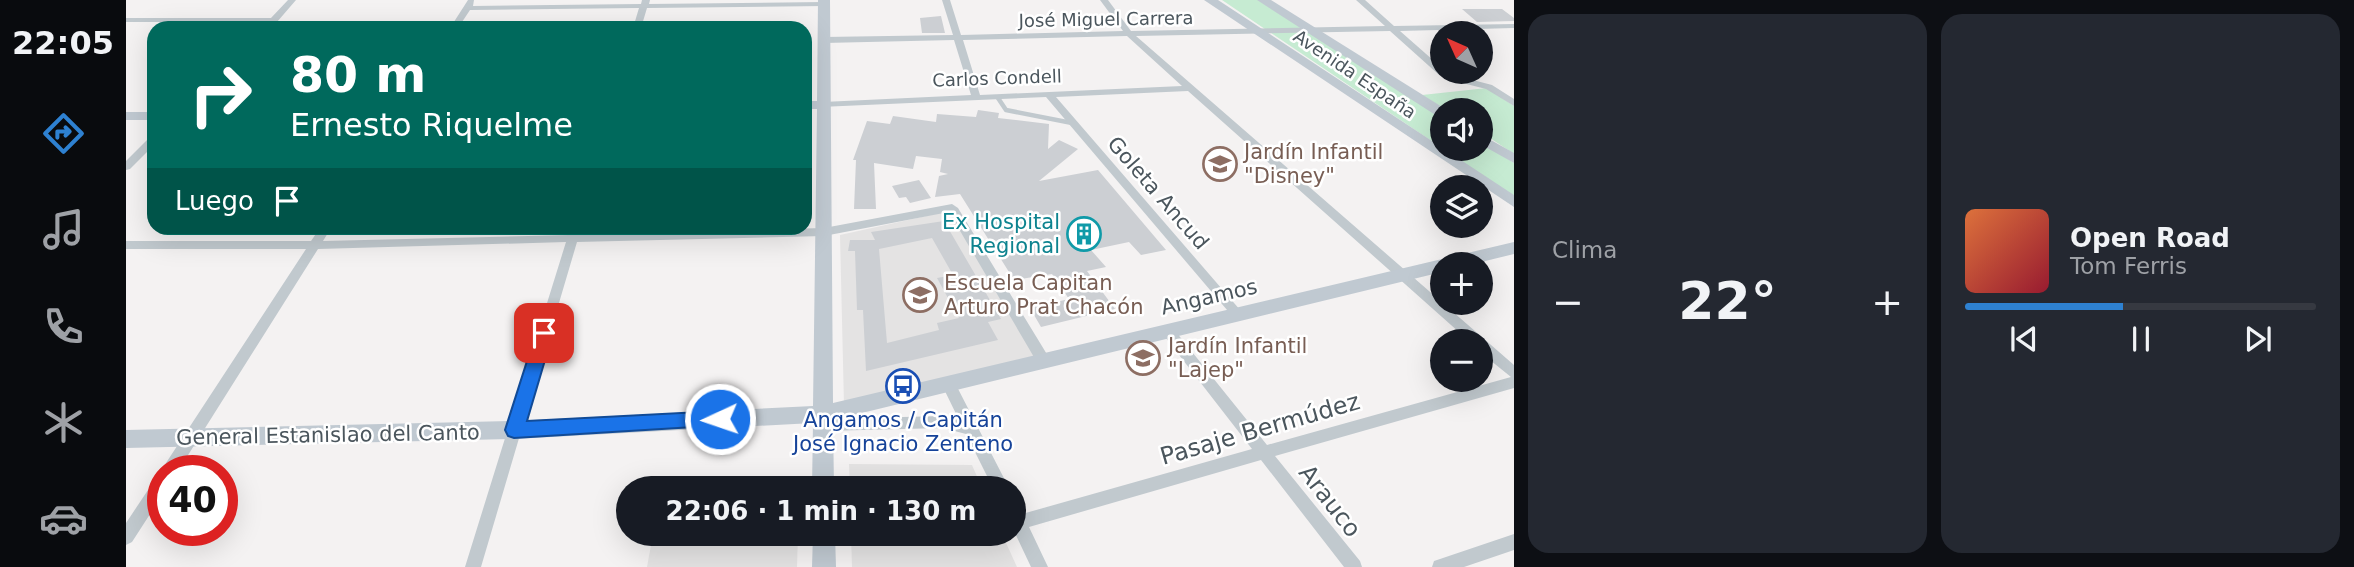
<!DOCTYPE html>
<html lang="es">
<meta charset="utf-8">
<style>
:root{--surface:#171b24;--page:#242831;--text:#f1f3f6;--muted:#9ea1a6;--line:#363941;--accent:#2e81d1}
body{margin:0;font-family:"DejaVu Sans",sans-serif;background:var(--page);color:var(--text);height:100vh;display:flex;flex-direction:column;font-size:26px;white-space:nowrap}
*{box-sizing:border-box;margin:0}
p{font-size:23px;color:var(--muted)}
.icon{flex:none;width:38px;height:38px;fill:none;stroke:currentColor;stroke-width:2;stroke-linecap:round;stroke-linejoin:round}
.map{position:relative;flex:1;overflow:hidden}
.panel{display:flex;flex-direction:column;gap:14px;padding:14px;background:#0d0f14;width:840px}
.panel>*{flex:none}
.hud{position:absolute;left:21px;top:21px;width:665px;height:214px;border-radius:21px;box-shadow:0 7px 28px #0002;background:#00695c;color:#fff;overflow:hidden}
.needle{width:46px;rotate:315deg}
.fabs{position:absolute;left:1304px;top:21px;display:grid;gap:14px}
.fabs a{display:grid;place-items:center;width:63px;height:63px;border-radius:50%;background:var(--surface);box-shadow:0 7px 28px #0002;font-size:35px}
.speed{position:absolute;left:21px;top:455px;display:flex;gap:14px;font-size:35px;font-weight:700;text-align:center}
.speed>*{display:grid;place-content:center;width:91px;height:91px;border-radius:50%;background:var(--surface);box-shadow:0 7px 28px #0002;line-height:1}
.speed .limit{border:10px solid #d22;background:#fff;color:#111}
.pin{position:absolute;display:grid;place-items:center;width:60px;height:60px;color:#fff;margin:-30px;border-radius:14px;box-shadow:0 4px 10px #0006}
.me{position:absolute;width:77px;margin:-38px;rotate:267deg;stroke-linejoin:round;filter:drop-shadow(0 0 5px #0008)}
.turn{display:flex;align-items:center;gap:24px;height:147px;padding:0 28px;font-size:32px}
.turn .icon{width:91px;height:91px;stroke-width:2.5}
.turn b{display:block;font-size:49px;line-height:60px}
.then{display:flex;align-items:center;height:66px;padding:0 28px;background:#0003;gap:14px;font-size:26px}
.big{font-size:52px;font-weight:700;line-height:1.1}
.panel .widget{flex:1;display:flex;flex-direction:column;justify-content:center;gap:10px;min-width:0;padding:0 24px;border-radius:21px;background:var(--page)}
.song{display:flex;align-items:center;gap:21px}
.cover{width:84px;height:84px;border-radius:10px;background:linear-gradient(135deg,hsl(20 70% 55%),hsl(350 70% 35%))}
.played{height:7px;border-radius:4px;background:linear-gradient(90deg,var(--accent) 45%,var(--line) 45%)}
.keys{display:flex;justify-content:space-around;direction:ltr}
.heat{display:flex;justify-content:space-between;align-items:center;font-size:38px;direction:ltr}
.panel .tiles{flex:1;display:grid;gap:14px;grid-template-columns:repeat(2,1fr)}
.trip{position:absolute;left:490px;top:476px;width:410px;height:70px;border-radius:35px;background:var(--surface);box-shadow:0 7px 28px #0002;font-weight:700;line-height:70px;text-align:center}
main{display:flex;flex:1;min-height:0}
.tab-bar{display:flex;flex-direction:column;width:126px;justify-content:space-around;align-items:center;background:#090b0e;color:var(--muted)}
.tab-bar .icon{width:49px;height:49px}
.tab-bar .active{color:var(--accent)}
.tab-bar b{font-size:32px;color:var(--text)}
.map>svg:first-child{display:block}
.education{fill:#e4e3e3}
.green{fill:#c6ebd2}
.building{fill:#cccfd3;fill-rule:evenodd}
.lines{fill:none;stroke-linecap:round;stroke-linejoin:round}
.lane{stroke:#c1c9ce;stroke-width:4.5}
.street{fill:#c1c9ce;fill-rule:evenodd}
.secondary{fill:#c0c9d1;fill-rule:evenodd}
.route{fill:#1a73e8;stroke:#114b97;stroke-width:2}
.labels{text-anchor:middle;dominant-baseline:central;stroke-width:5;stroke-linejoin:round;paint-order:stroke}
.far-street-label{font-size:18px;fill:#4b565d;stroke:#fff}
.education-label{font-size:21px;fill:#785e54;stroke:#fff;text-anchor:start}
.street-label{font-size:21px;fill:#4b565d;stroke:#fff}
.culture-label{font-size:21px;fill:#0d838f;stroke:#fff;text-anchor:end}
.transit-label{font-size:21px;fill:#164399;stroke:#fff}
.near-street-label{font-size:24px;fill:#4b565d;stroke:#fff}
</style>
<main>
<nav class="tab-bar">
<b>22:05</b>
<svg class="icon active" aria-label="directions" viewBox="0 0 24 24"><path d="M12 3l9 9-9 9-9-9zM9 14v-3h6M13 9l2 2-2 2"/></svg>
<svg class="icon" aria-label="music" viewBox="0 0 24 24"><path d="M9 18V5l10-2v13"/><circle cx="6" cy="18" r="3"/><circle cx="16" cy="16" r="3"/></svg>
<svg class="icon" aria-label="phone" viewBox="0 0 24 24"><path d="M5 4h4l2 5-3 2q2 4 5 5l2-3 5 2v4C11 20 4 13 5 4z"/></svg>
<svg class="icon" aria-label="climate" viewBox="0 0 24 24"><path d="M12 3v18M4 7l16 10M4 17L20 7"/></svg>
<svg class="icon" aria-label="car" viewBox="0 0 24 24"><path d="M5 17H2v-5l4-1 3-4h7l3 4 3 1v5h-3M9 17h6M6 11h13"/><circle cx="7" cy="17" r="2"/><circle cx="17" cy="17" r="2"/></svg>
</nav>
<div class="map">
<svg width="1388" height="567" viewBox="0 0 1388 567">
<rect width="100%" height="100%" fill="#f4f2f2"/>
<path class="education" d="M823,211L909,356L718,405L714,235Z
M723,464L846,465L856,488H724Z
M527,534H672L671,567H521Z
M725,534H876L891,567H726Z"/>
<path class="green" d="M1096,0H1132L1316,117V148Z
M1361,88L1388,106V154L1355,132L1354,110H1320L1296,95Z
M1355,142L1388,163V197L1317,149H1354Z"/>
<path class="building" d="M1336,9H1376L1388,18V21L1351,22Z
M815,16L819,33H796L794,18Z
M852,110L873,113L872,118L923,124L922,149L933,140L952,149L913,181L972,170L1040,250L1015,255L1003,242L965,250L980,267L961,271L989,309L915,327L904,308L943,299L926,274L888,280L834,194L809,197L813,176L822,174L814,172L816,159L790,156L787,169L748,163L750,209H728L730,160H727L741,121L764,124L767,116L810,122L811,114L850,117Z
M793,180L805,198L784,203L780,197L773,198L766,186Z
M818,221L875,319L862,322L872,340L740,371L737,310H731L729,251H722L724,240H749L745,232ZM806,238L827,275L811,278L833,318L811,323L813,330L761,343L753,249Z"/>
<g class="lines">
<path class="lane" d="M872,98L880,110L946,123"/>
<path class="street" d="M162,0H170L151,22L143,27L139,25L141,22H0V18H145Z
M342,0H348L347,6L515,4L516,0H524L523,4L698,2L702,4L698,6L521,8L515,28H507L513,8L344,10L332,28H324Z
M816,0H824L835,35L997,31L974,0H982L1005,31L1259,26L1230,0H1239L1268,26L1388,24V28L1274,31L1316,68V72L1366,85L1388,99V106L1360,89L1321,79L1312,74L1264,31L1010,36L1388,365V388L1149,456L1234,561L1236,567H1218L1135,460L903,527L922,567H905L887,529V505L893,507L896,514L1126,449L1036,333L1035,330L1036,327H1046L1141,445L1385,377L1354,352V341H1343L1062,91L930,97L1115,311L1117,314L1115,317H1107L920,97L694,107V103L697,102L845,95L828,40L698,43L694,40L698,37L827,35ZM1001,36L1056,86L854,95L837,40Z
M28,136V145L4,169L0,170V161L24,137Z
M826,204L832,208L922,356L924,360L922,364L917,365L912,364L823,212L698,236L451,242L355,567H339L440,242L192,249L52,471H37V494L6,542L0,545V523L32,475L36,473L35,471L38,466L180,249H0V241H185L194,228H205L197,241L442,235L445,228H455L454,234L698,228Z
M823,379L828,381L883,488H867L840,434L817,428L697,431L692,429L690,425L692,421L697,419L817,416L833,420L816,385L818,381Z
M1388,534V550L1338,567H1306L1308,561L1314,559Z"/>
<path class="secondary" d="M692,0H704L707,403L1388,242V254L1347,264H1316V272L707,420L708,488H686L687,423L388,439L0,448V430L388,421L687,406L691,109H679V101H691Z
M1078,0H1092L1388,195V207Z
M1131,0H1145L1321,110H1316V117L1311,116Z
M0,112H28V120H0Z
M1354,134L1388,153V163L1354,144Z
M687,534H709L710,567H686Z"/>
</g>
<path class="route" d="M418,327L424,329L427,333L401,421L594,411L601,414L604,419L601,425L388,438L382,436L379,430L410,333L412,329Z"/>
<defs>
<g id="school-ring" transform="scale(1.75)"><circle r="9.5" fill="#fff" stroke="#8d6e63" stroke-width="1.5"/><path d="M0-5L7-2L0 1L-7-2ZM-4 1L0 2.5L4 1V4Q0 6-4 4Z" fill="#8d6e63"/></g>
<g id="building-ring" transform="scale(1.75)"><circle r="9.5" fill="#fff" stroke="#0f9aa8" stroke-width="1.5"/><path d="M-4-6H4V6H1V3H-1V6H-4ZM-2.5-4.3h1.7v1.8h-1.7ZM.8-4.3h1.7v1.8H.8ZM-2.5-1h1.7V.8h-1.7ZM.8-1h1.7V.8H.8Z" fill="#0f9aa8"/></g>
<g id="bus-ring" transform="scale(1.75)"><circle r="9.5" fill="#fff" stroke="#1a4fb4" stroke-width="1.5"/><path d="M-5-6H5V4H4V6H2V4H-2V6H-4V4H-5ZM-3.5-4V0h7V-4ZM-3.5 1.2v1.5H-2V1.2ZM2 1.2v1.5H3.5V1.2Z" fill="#1a4fb4"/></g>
</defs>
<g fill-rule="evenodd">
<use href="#school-ring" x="1094" y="164"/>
<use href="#building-ring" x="958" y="234"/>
<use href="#school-ring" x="794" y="295"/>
<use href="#school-ring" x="1017" y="358"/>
<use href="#bus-ring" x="777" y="386"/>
</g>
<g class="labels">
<g class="far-street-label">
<text transform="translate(980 19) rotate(-1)">José Miguel Carrera</text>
<text transform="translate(1229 74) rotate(34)">Avenida España</text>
<text transform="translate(871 78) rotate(-2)">Carlos Condell</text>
</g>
<g class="education-label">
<text x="1118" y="152">Jardín Infantil<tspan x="1118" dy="24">"Disney"</tspan></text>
<text x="818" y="283">Escuela Capitan<tspan x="818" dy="24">Arturo Prat Chacón</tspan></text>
<text x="1042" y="346">Jardín Infantil<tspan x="1042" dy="24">"Lajep"</tspan></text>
</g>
<g class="street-label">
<text transform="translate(1032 193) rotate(49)">Goleta Ancud</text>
<text transform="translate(1083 297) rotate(-13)">Angamos</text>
<text transform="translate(202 435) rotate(-1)">General Estanislao del Canto</text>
</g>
<g class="culture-label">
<text x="934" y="222">Ex Hospital<tspan x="934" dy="24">Regional</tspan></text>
</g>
<g class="transit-label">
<text x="777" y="420">Angamos / Capitán<tspan x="777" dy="24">José Ignacio Zenteno</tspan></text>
</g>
<g class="near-street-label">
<text transform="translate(1134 429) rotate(-16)">Pasaje Bermúdez</text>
<text transform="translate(1204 501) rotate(52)">Arauco</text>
</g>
</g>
</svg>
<div class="fabs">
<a><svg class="needle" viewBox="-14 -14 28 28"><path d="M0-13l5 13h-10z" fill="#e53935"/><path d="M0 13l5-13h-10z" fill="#9ea1a6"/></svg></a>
<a><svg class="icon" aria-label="sound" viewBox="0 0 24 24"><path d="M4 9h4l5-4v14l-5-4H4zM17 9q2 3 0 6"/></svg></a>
<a><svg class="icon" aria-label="layers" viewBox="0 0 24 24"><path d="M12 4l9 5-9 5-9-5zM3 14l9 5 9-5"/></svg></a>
<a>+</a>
<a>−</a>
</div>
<div class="speed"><div class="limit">40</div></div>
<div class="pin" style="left:418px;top:333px;background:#d93025"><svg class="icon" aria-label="arrive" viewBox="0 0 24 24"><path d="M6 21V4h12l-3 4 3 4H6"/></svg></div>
<svg class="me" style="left:594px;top:419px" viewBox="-20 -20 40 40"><circle r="17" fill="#1a73e8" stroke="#fff" stroke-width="3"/><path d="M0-11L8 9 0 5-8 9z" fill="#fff"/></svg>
<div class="trip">22:06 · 1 min · 130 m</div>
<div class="hud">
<div class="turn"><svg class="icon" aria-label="right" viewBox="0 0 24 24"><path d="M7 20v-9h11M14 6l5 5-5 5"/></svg><div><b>80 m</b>Ernesto Riquelme</div></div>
<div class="then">Luego<svg class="icon" aria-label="arrive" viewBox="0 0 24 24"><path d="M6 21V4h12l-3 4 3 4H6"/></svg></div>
</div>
</div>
<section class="panel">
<div class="tiles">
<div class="widget"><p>Clima</p>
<div class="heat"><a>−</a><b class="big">22°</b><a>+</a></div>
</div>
<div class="widget">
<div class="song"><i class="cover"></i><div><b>Open Road</b><p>Tom Ferris</p></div></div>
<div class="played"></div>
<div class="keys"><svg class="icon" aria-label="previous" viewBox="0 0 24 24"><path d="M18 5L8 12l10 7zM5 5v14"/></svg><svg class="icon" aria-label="pause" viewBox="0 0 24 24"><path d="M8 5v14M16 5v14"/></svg><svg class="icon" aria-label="next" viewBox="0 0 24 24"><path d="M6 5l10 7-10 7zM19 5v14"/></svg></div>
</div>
</div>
</section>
</main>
